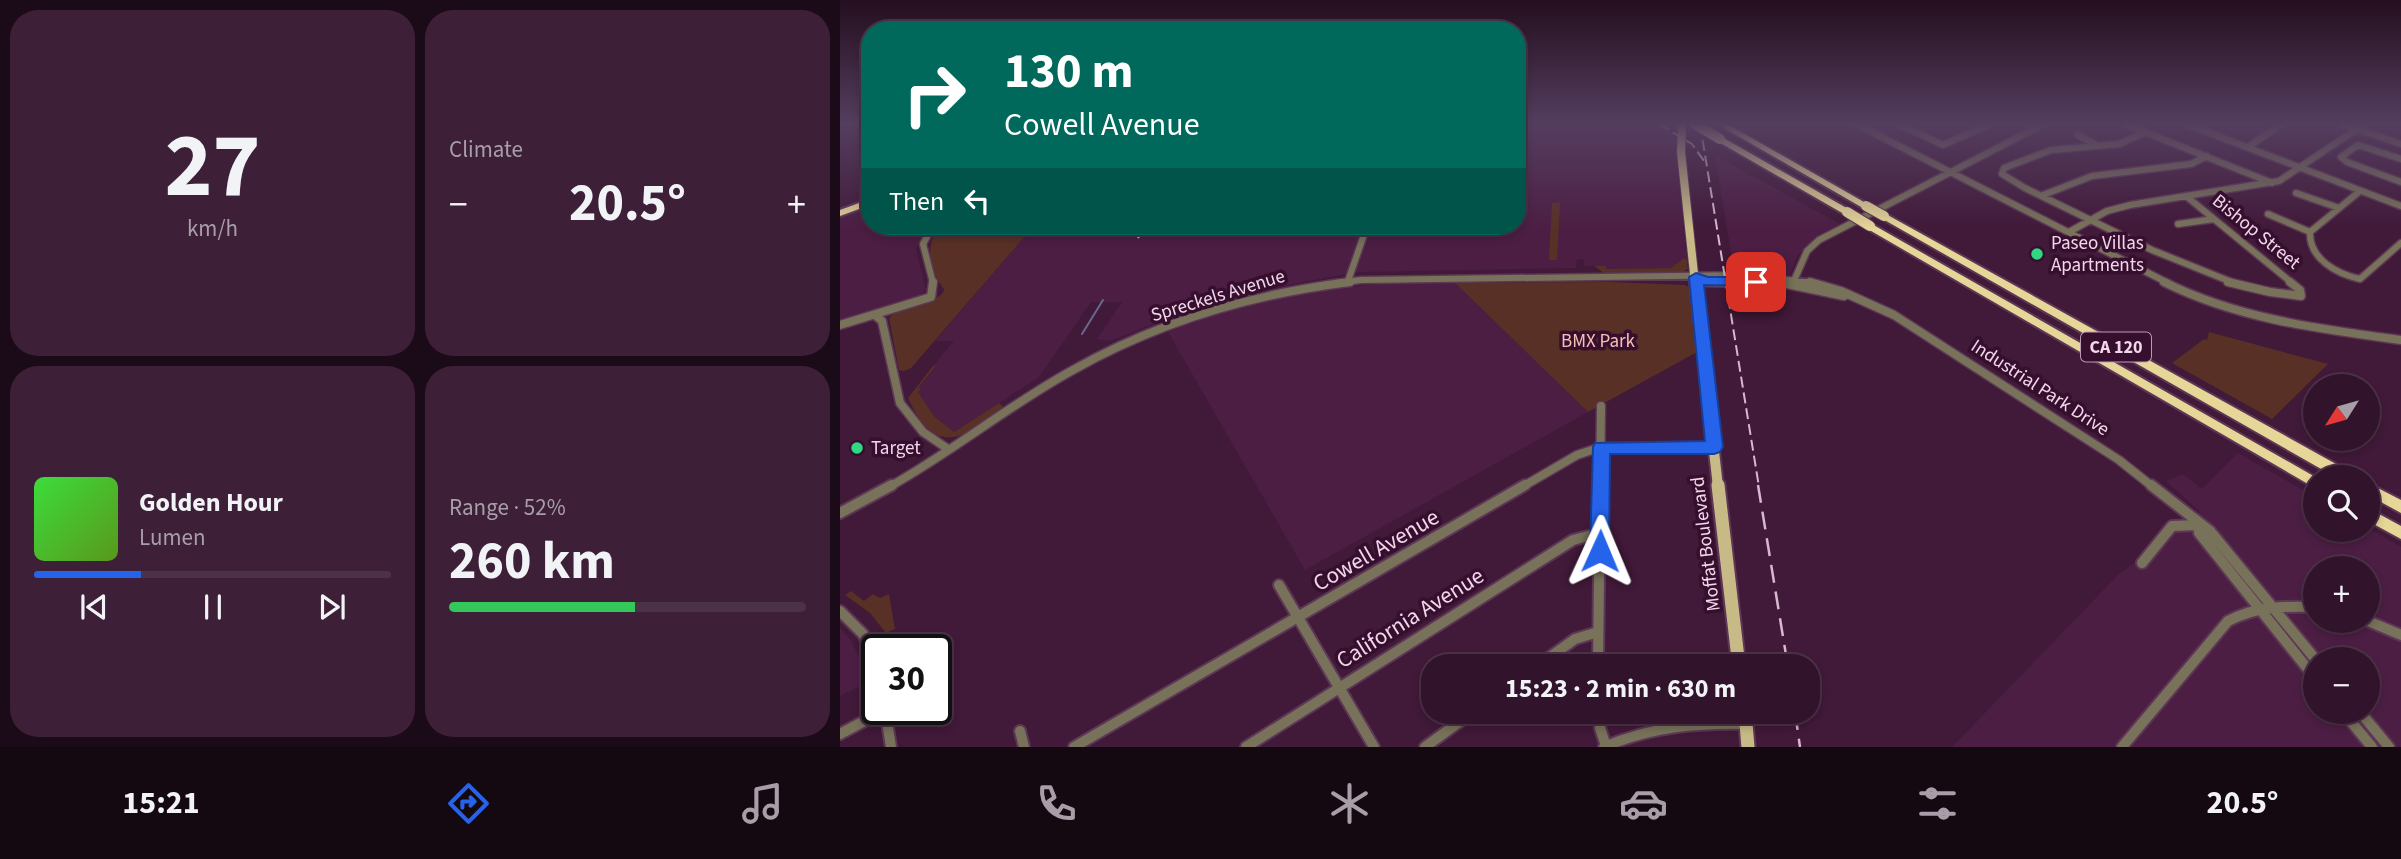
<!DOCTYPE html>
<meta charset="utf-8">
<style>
:root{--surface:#31132b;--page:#3d2037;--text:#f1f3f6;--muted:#a89ea9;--line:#4c3247;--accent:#2563eb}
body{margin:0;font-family:"Source Sans 3",sans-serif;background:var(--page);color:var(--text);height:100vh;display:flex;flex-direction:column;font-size:26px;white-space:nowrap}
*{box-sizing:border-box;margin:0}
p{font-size:23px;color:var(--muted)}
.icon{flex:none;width:38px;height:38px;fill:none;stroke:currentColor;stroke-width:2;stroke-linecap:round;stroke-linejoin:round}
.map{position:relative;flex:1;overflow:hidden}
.drawer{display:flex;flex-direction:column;gap:10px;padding:10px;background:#1b0a18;width:840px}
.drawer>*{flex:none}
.banner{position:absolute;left:21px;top:21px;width:665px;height:214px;border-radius:28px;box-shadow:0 4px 10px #0003,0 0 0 2px var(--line);background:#00695c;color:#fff;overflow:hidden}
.needle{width:46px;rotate:233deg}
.tools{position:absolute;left:1463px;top:374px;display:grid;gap:14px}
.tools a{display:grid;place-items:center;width:77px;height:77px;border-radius:50%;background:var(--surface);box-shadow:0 4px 10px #0003,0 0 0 2px var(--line);font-size:35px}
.speed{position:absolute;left:21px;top:634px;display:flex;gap:14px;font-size:35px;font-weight:700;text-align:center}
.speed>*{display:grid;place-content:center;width:91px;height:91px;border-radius:50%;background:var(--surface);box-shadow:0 4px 10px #0003,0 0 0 2px var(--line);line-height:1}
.speed .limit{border:4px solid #111;border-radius:10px;background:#fff;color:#111}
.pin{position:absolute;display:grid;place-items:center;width:60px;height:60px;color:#fff;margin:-30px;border-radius:14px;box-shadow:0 4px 10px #0006}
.me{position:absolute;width:77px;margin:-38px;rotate:1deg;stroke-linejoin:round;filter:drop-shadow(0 0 5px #0008)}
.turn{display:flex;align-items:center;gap:24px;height:147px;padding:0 28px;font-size:32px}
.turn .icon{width:91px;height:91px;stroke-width:2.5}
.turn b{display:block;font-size:49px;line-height:60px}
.then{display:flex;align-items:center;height:66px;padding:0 28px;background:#0003;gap:14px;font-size:26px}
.big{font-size:52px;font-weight:700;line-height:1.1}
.drawer .widget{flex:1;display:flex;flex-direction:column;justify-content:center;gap:10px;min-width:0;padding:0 24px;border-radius:28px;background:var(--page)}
.drawer .dial{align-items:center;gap:0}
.dial b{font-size:91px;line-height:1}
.song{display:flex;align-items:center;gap:21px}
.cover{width:84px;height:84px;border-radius:10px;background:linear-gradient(135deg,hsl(120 70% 55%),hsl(90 70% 35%))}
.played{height:7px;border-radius:4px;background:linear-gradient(90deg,var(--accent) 30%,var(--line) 30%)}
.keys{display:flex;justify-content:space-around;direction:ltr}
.heat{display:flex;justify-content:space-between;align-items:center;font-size:38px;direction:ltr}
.charge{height:10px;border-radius:5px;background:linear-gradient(90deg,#34c759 52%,var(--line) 0)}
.drawer .tiles{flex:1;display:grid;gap:10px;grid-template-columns:repeat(2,1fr)}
.trip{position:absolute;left:581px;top:654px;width:399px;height:70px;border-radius:28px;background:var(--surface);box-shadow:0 4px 10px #0003,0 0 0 2px var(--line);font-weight:700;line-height:70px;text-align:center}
.tabs{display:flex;height:112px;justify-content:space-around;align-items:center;background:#140811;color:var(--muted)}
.tabs .icon{width:49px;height:49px}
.tabs .selected{color:var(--accent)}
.tabs b{font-size:32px;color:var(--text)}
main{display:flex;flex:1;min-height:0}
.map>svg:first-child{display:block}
.built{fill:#4c1e44;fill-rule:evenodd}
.green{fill:#583026}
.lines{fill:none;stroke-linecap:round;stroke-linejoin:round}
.stream{stroke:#6a688f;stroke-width:2}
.minor-far2-casing{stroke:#5d3755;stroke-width:9}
.minor-far1-casing{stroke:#5d3755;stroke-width:11}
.minor-casing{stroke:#5d3755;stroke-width:14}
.major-far2-casing{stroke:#5d3755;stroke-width:10}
.major-far1-casing{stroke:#5d3755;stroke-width:14}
.major-casing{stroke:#5d3755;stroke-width:17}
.highway-casing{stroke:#5d3755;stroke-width:4}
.minor-far2{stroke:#78725a;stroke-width:6}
.minor-far1{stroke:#78725a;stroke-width:8}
.minor{stroke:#78725a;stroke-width:10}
.major-far2{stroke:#c7ba87;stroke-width:8}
.major-far1{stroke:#c7ba87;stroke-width:10}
.major{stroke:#c7ba87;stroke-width:13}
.highway{fill:#e6d698;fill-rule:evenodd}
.rail-far1{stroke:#d6b9cf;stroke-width:2;stroke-dasharray:11 5;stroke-linecap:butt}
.rail{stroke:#d6b9cf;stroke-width:2.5;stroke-dasharray:18 9;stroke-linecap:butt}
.highway-bridge-casing{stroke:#5d3755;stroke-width:12;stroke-linecap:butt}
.highway-bridge{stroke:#e6d698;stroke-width:10}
.route{fill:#2563eb;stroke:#184099;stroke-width:2}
.poi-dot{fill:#30d882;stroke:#360f2f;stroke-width:2.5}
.labels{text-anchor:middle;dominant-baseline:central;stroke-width:7;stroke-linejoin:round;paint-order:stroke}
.shield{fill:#360f2f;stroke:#ba9bb3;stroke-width:2}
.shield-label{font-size:18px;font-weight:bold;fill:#f2d7eb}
.street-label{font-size:19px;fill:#f2d7eb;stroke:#360f2f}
.poi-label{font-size:19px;fill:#f2d7eb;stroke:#360f2f;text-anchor:start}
.park-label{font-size:19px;fill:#f8c0b2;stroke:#360f2f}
.near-street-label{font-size:23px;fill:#f2d7eb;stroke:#360f2f}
</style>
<main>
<section class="drawer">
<div class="tiles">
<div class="widget dial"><b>27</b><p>km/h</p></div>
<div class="widget"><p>Climate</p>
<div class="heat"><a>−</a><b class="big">20.5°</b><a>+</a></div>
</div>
<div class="widget">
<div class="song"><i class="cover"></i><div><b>Golden Hour</b><p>Lumen</p></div></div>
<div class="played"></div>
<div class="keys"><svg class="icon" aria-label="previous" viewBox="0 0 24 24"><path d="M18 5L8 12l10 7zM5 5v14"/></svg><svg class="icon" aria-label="pause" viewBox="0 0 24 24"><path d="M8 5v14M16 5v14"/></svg><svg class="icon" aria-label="next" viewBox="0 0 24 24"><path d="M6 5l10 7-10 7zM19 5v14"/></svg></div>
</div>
<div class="widget"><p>Range · 52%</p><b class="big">260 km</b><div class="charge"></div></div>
</div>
</section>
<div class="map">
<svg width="1561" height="747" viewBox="0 0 1561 747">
<rect width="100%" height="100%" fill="#411939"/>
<path class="built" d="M677,124H816L837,137V164L847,260L844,258L831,268L766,269L765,266H744V259H737L736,268L518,272L458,283L380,301L334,316L270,341L257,339L282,302H251L199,377L114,432L94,416L78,392L77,389L96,367L93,366L114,341H95L194,226H677Z
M875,155L1000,224L979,235L957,256L950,275L894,272Z
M30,207V226H89L76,249L86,289L77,298L0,321V218Z
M615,283L748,412L465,570L328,332L374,315L435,299L492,289L538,284Z
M1398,453L1475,497V530H1528V528L1561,547V747H1112L1278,575L1360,512L1326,481L1343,474L1362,489ZM1475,569H1528V621H1475ZM1475,660H1528V712H1475Z
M0,628L11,640L30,681L0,696Z"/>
<path class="green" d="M720,202L717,260H709L712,203Z
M100,226H194L71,368L64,371L59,370L49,318C63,303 88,308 103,293L104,289C89,270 84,244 100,226Z
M844,258L847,260L848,269L842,272L764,273L754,266H766V269L831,268Z
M771,282L845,285L850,288L857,352L748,412L615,283Z
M1369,332L1488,364L1432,419L1332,363L1364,339L1367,340Z
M93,366H96L78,388L81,389L78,392L94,416L114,432L159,403L163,407C122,442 94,456 68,398Z
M11,591L24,601L33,594L40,598L49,594L55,629L46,633L30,613L5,595Z"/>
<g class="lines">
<path class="stream" d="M242,334L263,300"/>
<g class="minor-far2-casing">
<path id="minor-far2" d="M1016,124L1328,283
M1059,124L1103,145L1150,124
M1285,124L1432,183
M1346,124L1561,206
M1502,124L1561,144
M1306,132L1279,144L1211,150L1164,168L1162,174L1185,188L1312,250L1394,283
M1238,135L1258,146
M1408,147L1442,124
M1561,159L1518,145L1501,157L1507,162L1561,182
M1520,191L1470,232C1469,259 1497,274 1520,279L1561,243
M1456,193L1499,208
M1203,195L1252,176L1351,164L1367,156
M1346,196L1452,283
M1428,214L1470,232
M1338,224L1374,219
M93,226L83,244L93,283
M1229,232L1267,211L1290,205L1439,181L1517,129
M856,277L866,282L917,283
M508,281L527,226
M496,283L521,280L906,275L975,283
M953,283L967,251L979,240L1204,124"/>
</g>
<g class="minor-far1-casing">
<path id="minor-far1" d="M865,282L947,284L1004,296
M970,282L1001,291L1054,315L1279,460L1313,487
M1324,282C1398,319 1480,329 1561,340
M1388,282L1430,292L1461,296L1460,290L1450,282
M952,285L954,282
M36,316L42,321L60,403L83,432L108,449
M0,325L91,297L93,282
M49,487C112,452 169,405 233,370C318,322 413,294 510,282
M682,487L737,455L761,447H874
M760,487L761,406"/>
</g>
<g class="minor-casing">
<path id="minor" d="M1311,485L1370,531L1476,660
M0,513L52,485
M1358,525L1359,533L1475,678
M1302,563L1332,526L1358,525
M439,585L534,747
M0,611L23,634L37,663
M1528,621L1561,635
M696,667L735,639L758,632
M758,667L760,485
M45,709L51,747
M760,712V728L766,746
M1503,712L1532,747
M1520,712L1549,747
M180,731L184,747
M0,734L45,710
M234,747L685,485
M406,747L733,540L760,533
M585,747L633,712
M764,747C810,727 856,723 906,724
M1282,747L1388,621C1417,606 1443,606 1475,607"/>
</g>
<g class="major-far2-casing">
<path id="major-far2" d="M842,124L841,152L855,283"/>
</g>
<g class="major-far1-casing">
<path id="major-far1" d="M855,282L878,487"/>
</g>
<g class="major-casing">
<path id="major" d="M878,485L899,667
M905,712L908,747"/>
</g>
<g class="highway-casing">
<path id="highway" d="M877,124H887L1031,206L1026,209L1023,208Z
M880,136L1010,210L1012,212L1007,215L1004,214L877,141V137Z
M30,199V205L0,216V210Z
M1044,213L1514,474L1516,478H1497L1041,218V214Z
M1030,223L1477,478H1475V488L1026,228V224Z
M1528,483L1561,500V513L1528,495Z
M1528,508L1561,526V539L1528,521Z"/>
</g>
<use href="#minor-far2" class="minor-far2"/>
<use href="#minor-far1" class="minor-far1"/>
<use href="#minor" class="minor"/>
<use href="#major-far2" class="major-far2"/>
<use href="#major-far1" class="major-far1"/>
<use href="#major" class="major"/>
<use href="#highway" class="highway"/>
<path class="rail-far1" d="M819,124L852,144L864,161
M860,124L919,487
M415,235L419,226
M298,238L306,226"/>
<path class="rail" d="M918,485L948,667
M955,712L960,747"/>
<g class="highway-bridge-casing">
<path id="highway-bridge" d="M855,124L880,139
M1026,206L1044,216
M1007,212L1030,226"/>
</g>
<use href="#highway-bridge" class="highway-bridge"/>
</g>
<linearGradient id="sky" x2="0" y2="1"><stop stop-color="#240e1f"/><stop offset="0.54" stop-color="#543e5f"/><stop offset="1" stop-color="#543e5f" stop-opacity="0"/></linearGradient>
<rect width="1561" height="229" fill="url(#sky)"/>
<path class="route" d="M856,273L868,277H916L923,282L916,286L864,285L883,447L880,452L874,454H770L769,551L766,557L760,559L753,557L750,551L753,447L755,443L865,441L849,277Z"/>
<g class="poi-dot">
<circle cx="1197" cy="254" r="7"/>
<circle cx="17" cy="448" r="7"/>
</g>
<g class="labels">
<rect class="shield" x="1241" y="332.5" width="70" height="29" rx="5"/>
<g class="shield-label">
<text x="1276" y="347">CA 120</text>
</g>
<g class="street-label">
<text transform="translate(1416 232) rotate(39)">Bishop Street</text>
<text transform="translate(378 296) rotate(-17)">Spreckels Avenue</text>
<text transform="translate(1200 388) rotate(33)">Industrial Park Drive</text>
<text transform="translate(866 544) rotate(-97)">Moffat Boulevard</text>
</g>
<g class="poi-label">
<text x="1211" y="243">Paseo Villas<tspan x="1211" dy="22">Apartments</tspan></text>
<text x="31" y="448">Target</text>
</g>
<g class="park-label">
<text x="758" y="341">BMX Park</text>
</g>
<g class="near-street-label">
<text transform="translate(536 550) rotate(-30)">Cowell Avenue</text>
<text transform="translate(570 618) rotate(-32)">California Avenue</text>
</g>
</g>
</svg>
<div class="tools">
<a><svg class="needle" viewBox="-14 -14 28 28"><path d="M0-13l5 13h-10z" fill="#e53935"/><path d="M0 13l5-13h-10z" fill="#a89ea9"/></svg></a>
<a><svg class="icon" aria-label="search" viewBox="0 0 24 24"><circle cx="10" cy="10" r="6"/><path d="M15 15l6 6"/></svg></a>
<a>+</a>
<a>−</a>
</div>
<div class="speed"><div class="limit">30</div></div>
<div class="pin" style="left:916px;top:282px;background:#d93025"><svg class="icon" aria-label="arrive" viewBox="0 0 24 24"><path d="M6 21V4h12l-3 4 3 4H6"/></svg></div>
<svg class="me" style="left:760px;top:551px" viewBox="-20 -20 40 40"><path d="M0-17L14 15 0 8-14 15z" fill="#2563eb" stroke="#fff" stroke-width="4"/></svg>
<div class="trip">15:23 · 2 min · 630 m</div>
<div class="banner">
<div class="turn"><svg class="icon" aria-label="right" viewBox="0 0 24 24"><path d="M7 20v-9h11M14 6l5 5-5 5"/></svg><div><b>130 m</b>Cowell Avenue</div></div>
<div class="then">Then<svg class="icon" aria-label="left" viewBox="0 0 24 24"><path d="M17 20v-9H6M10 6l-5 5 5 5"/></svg></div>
</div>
</div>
</main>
<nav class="tabs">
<b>15:21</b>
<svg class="icon selected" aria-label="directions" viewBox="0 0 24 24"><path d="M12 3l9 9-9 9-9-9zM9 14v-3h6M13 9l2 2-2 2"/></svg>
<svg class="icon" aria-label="music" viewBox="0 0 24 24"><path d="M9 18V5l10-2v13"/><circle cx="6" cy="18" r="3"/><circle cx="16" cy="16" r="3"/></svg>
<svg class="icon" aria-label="phone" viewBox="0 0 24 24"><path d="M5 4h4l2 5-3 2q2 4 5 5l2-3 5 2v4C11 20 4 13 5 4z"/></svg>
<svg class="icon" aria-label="climate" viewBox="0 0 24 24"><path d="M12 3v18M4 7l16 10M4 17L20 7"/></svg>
<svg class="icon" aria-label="car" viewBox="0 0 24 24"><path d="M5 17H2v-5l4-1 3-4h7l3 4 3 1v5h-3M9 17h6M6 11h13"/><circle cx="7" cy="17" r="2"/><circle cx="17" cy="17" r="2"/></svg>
<svg class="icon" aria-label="filters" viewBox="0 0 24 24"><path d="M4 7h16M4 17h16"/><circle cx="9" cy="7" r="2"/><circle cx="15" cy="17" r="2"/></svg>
<b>20.5°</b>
</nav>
